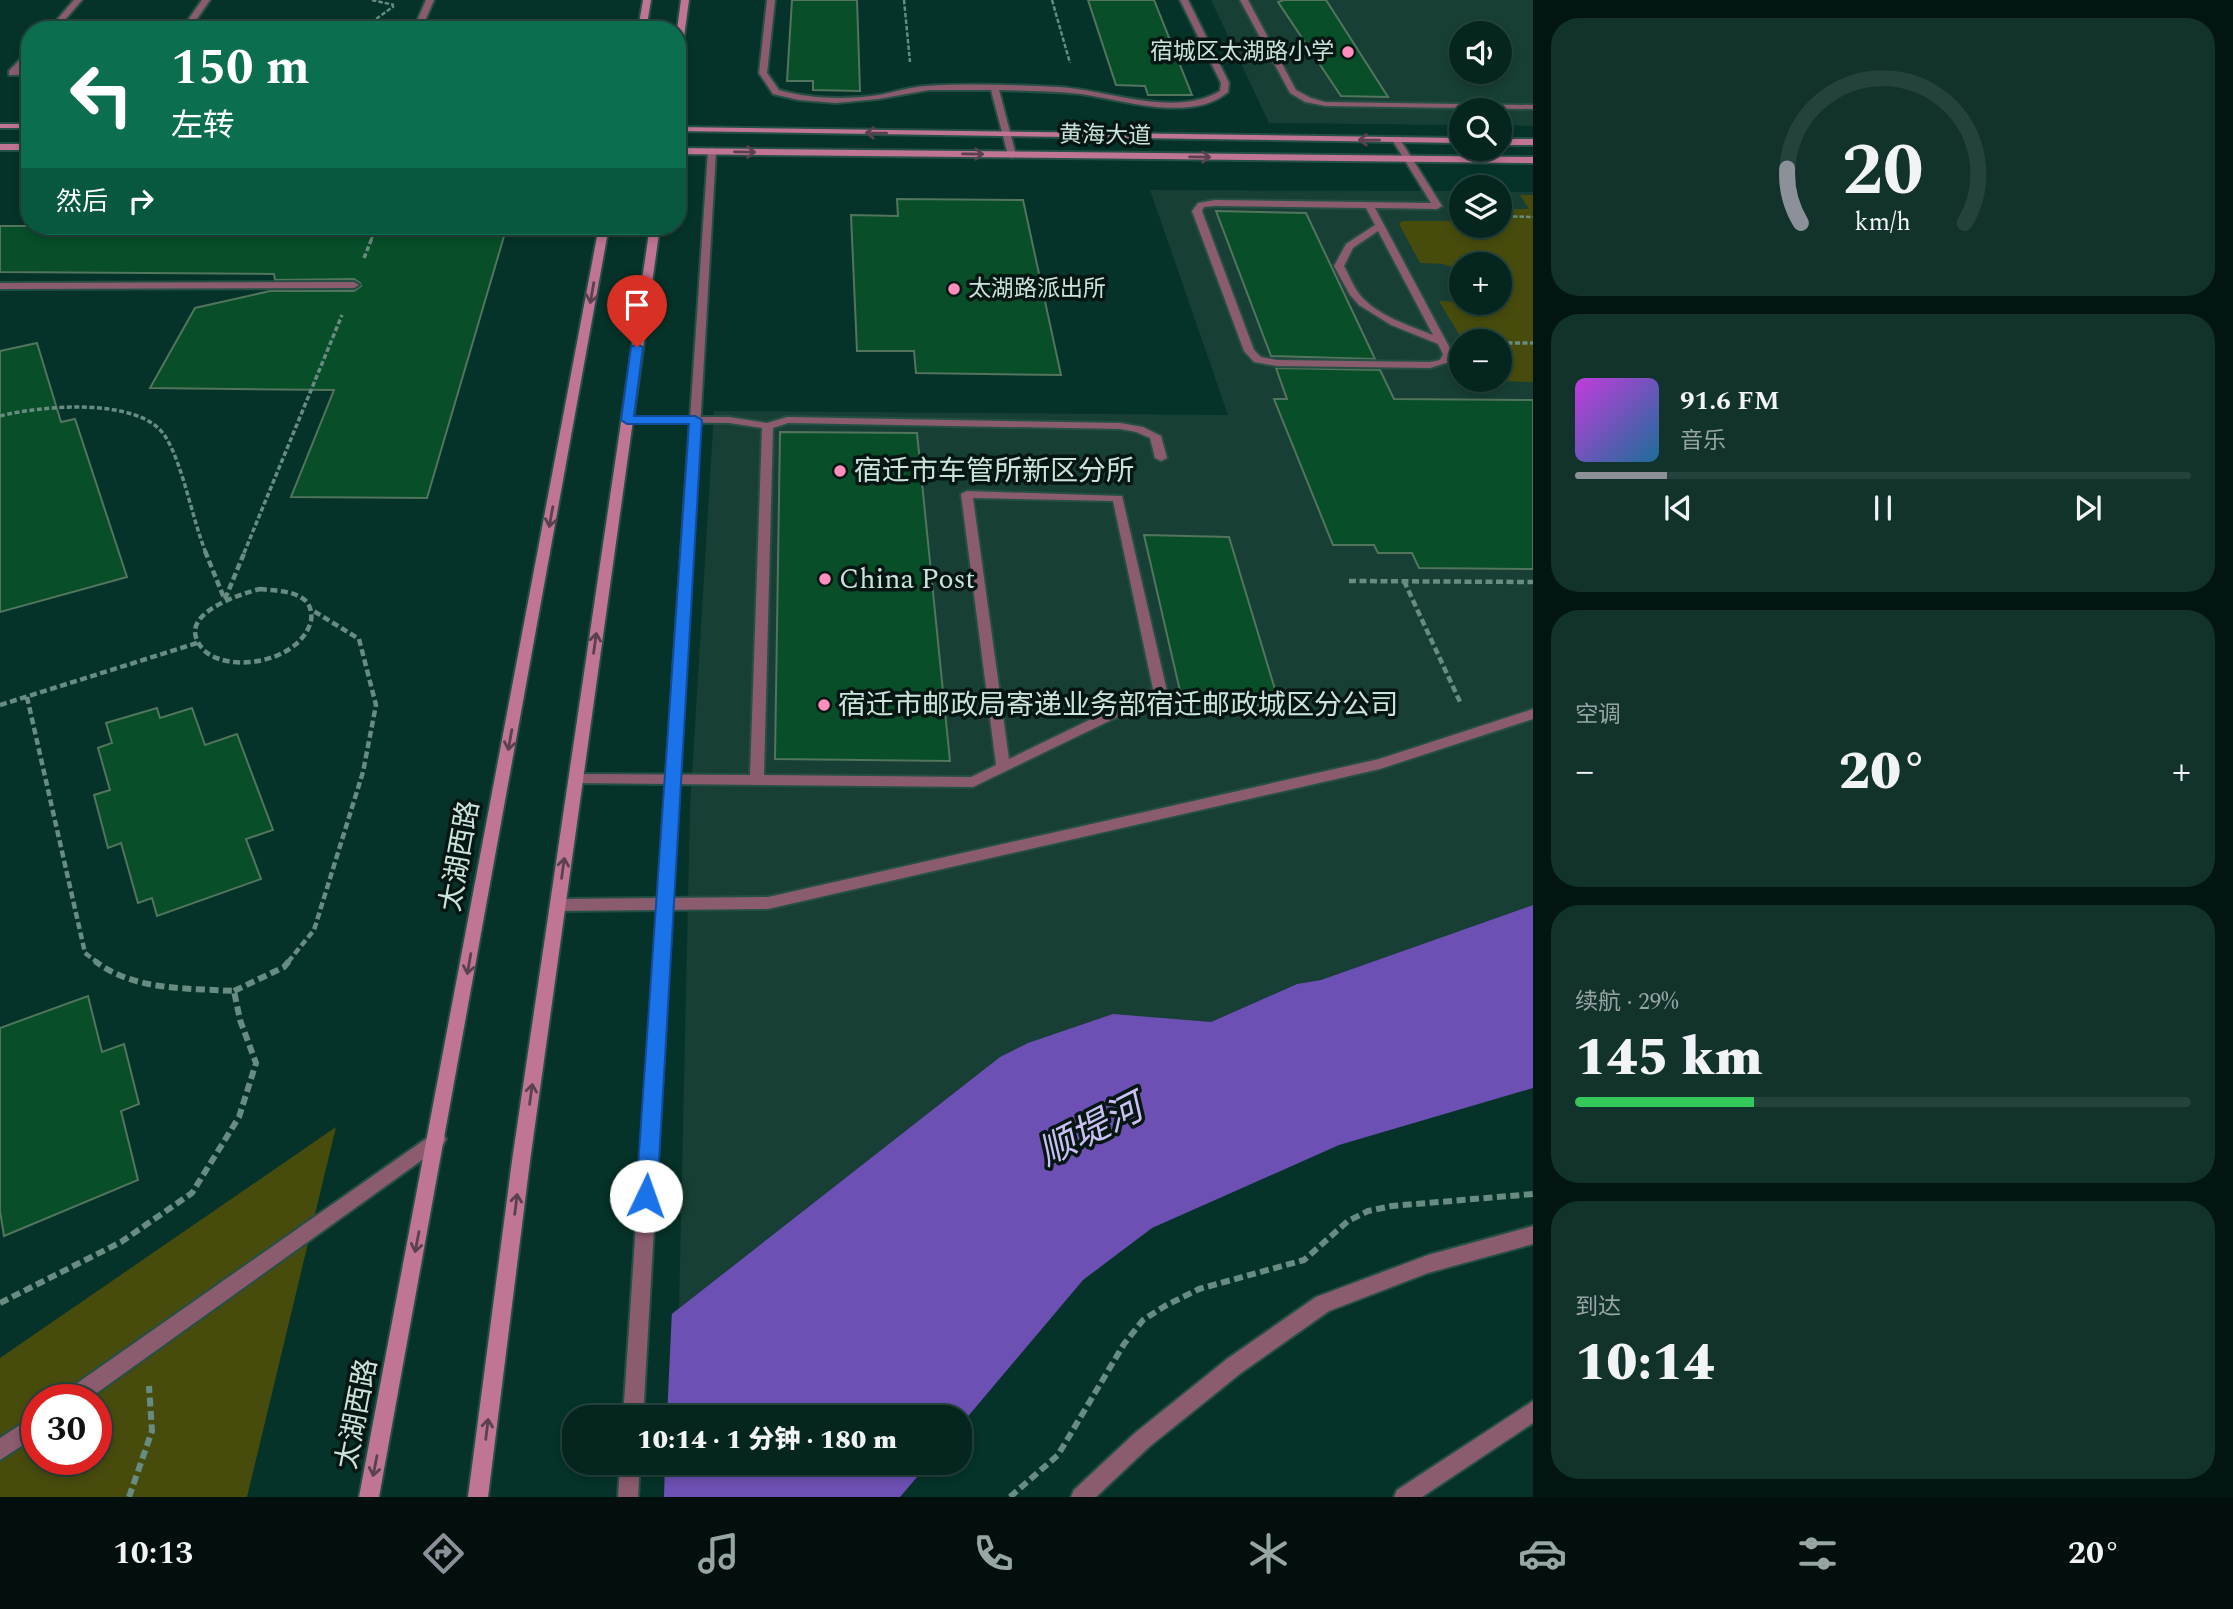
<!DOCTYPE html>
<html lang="zh">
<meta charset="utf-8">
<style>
:root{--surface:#04261f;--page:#12322c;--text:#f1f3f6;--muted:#97a5a4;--line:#25433d;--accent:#8c9099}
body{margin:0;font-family:Spectral,"Noto Sans SC",serif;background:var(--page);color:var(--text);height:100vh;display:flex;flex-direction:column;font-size:26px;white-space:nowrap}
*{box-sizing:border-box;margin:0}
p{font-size:23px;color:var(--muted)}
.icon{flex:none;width:38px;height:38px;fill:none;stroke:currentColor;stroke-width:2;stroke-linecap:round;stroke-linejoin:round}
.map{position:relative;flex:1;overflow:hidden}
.sheet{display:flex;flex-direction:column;gap:18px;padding:18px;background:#021511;width:700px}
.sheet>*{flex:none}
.guide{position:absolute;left:21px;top:21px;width:665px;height:214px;border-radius:28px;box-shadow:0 4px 10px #0003,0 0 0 2px var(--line);background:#0b6e4f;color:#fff;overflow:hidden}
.controls{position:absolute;left:1449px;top:21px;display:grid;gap:14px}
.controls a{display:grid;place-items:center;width:63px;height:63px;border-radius:50%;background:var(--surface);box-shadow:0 4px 10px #0003,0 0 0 2px var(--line);font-size:35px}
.speed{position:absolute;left:21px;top:1384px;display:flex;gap:14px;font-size:35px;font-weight:700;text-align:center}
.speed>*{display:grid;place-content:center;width:91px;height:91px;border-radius:50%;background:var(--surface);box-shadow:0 4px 10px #0003,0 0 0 2px var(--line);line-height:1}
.speed .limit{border:10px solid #d22;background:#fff;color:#111}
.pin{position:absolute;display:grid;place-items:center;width:60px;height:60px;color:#fff;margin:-72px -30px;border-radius:50% 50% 50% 0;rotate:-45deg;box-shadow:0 0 7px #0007}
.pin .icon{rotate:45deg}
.me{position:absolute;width:77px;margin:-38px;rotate:3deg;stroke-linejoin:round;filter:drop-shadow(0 0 5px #0008)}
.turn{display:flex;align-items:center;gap:24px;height:147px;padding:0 35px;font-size:32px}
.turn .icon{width:91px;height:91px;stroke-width:2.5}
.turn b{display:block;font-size:49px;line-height:60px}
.then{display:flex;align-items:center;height:66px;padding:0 35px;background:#0003;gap:14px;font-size:26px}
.big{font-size:52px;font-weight:800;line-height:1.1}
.sheet .card{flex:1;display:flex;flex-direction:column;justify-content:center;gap:10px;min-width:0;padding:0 24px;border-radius:28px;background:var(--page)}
.sheet .dial{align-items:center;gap:0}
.dial svg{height:182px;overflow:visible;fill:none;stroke:var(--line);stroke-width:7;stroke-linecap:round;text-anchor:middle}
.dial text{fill:var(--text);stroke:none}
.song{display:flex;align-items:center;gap:21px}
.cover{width:84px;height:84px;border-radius:10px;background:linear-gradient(135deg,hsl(290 70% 55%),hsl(200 70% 35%))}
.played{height:7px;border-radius:4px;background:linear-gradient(90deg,var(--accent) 15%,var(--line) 15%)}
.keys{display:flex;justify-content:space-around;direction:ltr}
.heat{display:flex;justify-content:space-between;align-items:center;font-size:38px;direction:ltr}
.charge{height:10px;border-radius:5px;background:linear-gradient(90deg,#34c759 29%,var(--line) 0)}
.trip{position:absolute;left:562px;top:1405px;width:410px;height:70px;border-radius:28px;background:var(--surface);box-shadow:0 4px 10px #0003,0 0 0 2px var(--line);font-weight:800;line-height:70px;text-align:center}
.tabs{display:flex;height:112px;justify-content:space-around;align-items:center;background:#020f0c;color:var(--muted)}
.tabs .icon{width:49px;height:49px}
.tabs .selected{color:var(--accent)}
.tabs b{font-size:32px;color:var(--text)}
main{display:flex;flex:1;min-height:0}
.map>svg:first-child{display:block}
.built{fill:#173f35;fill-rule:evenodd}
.green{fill:#474c0d;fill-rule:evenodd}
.water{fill:#6d50b3}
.pier{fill:#053329}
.building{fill:#074e29;stroke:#53745d;stroke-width:2}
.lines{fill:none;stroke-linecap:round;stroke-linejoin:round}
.lane-casing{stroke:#254f45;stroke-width:4}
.street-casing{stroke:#254f45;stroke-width:4}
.secondary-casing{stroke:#254f45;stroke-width:4}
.path-far3{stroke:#688b82;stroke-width:2.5;stroke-dasharray:4.5 2;stroke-linecap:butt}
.path-far2{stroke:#688b82;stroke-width:3.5;stroke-dasharray:5 2.5;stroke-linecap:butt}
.path-far1{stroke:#688b82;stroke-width:4.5;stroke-dasharray:7 3.5;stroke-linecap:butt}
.path{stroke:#688b82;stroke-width:6;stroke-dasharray:9 4.5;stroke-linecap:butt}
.lane{fill:#8b5b6e;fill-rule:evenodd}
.street{fill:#8b5b6e;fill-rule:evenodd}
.secondary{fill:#c17595;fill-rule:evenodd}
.oneway{stroke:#5a414e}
.route{fill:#1a73e8;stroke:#114b97;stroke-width:2}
.poi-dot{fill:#fe8ebe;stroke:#061713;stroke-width:2.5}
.labels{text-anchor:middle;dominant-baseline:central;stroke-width:7;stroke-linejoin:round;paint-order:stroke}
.far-poi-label{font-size:23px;fill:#cce3db;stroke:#061713;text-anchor:end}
.far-street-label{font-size:23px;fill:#cce3db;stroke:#061713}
.poi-label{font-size:28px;fill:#cce3db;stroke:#061713;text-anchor:start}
.street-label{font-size:28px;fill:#cce3db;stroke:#061713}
.near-water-label{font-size:37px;font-style:italic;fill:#cac0f3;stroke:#061713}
</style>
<main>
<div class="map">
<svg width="1533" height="1497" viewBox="0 0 1533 1497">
<rect width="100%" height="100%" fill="#053329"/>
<path class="built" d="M1211,0H1533V126L1500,125V110H1461V125L1269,123ZM1461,33H1500V72H1461Z
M1150,190L1461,191V226H1500V192H1533V905L1321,980L1297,984L1211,1022L1183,1021L1000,1057L679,1308L690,809L714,411L1228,415ZM1461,264H1500V303H1461ZM1461,341H1500V380H1461Z"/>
<path class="green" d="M1520,195H1533V382L1487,381L1500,380V341H1463L1439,301L1500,303V264H1461V270L1443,264L1420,263L1399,224L1402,221H1461V226H1500V209H1529Z
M336,1127L247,1497H0V1358ZM37,1400H96V1460H37Z"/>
<path class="water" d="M1533,905V1088L1339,1145L1152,1228L1083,1280L959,1427V1418H574V1463H929L900,1497H438L1000,1057L1028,1043L1113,1014L1211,1022L1297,984L1321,980Z"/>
<path class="pier" d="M672,1310L667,1417L574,1418V1463H665L664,1497H435Z"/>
<path class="building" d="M792,0H857L860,91L813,90V81H787Z
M1088,0H1154L1192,95H1148L1145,86L1116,85Z
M1284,0H1326L1388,97L1341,96L1278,2Z
M897,199L1023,200L1061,375L916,373L914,351H857L851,215L898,216Z
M1216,211L1306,213L1375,359L1271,356Z
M0,226H507L427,498L291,497L334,390L150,388L195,308L270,291H354L361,286L360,283L354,279L275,280L274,274L0,272Z
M37,343L61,422L75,419L127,577L0,612V351Z
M1276,368L1380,370L1394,399L1533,400V569L1419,568L1412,553H1378L1374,545H1333L1274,399H1287Z
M780,432L917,433L950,761L775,759Z
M1144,535L1229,537L1280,706L1183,704Z
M157,708L160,718L192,708L205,745L237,734L273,830L246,839L261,879L157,916L152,898L138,903L121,843L108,848L94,795L110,790L98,748L112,743L106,723Z
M88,996L102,1052L124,1044L139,1104L121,1111L138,1180L4,1236L0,1211V1028Z"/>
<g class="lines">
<g class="lane-casing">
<path id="lane" d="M74,0H82L56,30H48Z
M202,0H210L189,30H181Z
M426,0H434L421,30H413Z
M767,0H775L767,73L779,90C811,99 846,100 879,95C895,92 910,87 926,86C970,83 1015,85 1059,87C1108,90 1175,118 1220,91L1221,83L1180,0H1188L1229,83L1228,92C1192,123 1123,100 1081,94C1054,91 1026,91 999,90L1016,155L1012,158L1008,155L991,90H929L878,99L836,103L799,100L773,94L759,73Z
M1240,0H1248L1296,90L1311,98L1325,102L1533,105V109L1325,106L1305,102L1290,93Z
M27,52H30V59L19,71H30V75H9V71Z
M1397,138L1401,141L1442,206L1437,209L1375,208L1453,354L1449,362L1430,368L1277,366L1254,362L1244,351L1192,211L1198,203L1215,200L1431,203L1393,141ZM1215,206L1366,208L1375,225L1346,244L1334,266L1350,295L1359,305L1391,325L1438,344L1443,354L1440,360L1430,362L1277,360L1261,357L1254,350L1202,211L1204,207ZM1378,231L1433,335C1408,325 1378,316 1360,295C1353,286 1349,275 1344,266L1353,248Z
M0,283L354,282L359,285L354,288L0,289Z
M627,417H729L767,423L787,417L1120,423L1143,427L1161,436L1167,458L1161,461L1155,458L1150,438L1136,432L1120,429L788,423L773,428L764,775L971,777L996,765L961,494L967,491L1122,496L1167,691L1165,694L973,787L571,783L569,779L571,775L576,774L750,775L762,428L729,423L623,422L622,420ZM973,498L1113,501L1153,689L1009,759Z
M1533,709V719L1380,769L768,909L558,911L553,909L550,905L553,901L558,899L768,897L1379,759Z
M1533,1401V1423L1422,1497H1394L1397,1490Z"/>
</g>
<g class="street-casing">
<path id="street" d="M712,148L716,151L643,1418H623L708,151Z
M437,1131L443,1133L446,1139L443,1145L87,1400H60L63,1393Z
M1533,1226V1244L1428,1273L1329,1311L1241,1373L1149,1447L1096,1497H1071L1074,1490L1135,1433L1227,1359L1316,1297L1428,1255Z
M37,1414V1436L0,1460V1438Z
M620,1463H640L638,1497H618Z"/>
</g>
<g class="secondary-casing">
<path id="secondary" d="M643,0H651L646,30H638Z
M681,0H689L681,59L677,61V30Z
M0,124H30V128H0Z
M677,127L1461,138V143L677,131Z
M1500,139H1533V145H1500Z
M0,144H30V150H0Z
M677,148L1533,157V163L677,154Z
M599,226H609L379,1497H359Z
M650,226H660L530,1161L488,1497H468L512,1161Z"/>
</g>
<path class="path-far3" d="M372,0L394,5
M904,0L910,62
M1052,0L1070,63
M370,24L389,28
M353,30L369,24L394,6
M1500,216L1533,217
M371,240L377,226"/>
<path class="path-far2" d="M364,258L372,238
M1500,343H1533
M0,416C39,406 139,396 165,436C183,464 192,519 206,553
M244,553L342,315"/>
<path class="path-far1" d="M205,551L224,598
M1349,581L1533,582
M1404,581L1461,704
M260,589C275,591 294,590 306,601C311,606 312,615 311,621C302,654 257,667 227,661C213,658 203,653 197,640C184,612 240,594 260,589Z
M225,599L245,551
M27,697L85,953L97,962
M0,705L197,643
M288,962L314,930L363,772L376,705L359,639L312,610"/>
<path class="path" d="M234,991L284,967L289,961
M0,1303L121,1242L192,1193L239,1117L256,1063L240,1020L234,991C188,988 133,991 95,961
M129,1497L152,1431L149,1386
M1010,1497L1058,1455L1124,1344L1143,1320L1165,1306L1199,1289L1304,1260L1348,1221L1368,1211L1392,1206L1533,1194"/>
<use href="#lane" class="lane"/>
<use href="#street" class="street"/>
<use href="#secondary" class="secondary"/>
</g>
<defs><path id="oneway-shaft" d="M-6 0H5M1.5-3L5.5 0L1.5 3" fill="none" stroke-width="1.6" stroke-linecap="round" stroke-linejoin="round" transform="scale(1.75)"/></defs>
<g class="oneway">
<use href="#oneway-shaft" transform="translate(876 133) rotate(-179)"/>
<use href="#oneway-shaft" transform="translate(1369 140) rotate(-179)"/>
<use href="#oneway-shaft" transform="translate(745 152) rotate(1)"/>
<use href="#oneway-shaft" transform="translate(973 154) rotate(1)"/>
<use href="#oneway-shaft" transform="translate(1200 157) rotate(1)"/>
<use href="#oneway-shaft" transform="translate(592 293) rotate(100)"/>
<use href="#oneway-shaft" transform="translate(551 517) rotate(100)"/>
<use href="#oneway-shaft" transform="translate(595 643) rotate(-82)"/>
<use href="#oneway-shaft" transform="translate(510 740) rotate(100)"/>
<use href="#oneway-shaft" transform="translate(563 868) rotate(-82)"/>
<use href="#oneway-shaft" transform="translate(469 964) rotate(100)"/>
<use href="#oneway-shaft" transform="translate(531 1094) rotate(-82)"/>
<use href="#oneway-shaft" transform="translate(516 1204) rotate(-83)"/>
<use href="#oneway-shaft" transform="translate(417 1242) rotate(101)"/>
<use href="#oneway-shaft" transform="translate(487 1429) rotate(-83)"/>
<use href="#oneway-shaft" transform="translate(375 1466) rotate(101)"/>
</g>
<path class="route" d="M637,344L643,347L634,416H695L702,420L657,1196L654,1203L646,1206L639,1203L636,1196L689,424H627L621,420L631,347Z"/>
<g class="poi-dot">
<circle cx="1348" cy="52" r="7"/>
<circle cx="954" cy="289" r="7"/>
<circle cx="840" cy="471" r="7"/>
<circle cx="825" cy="579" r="7"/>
<circle cx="824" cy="705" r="7"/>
</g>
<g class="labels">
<g class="far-poi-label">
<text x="1334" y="52">宿城区太湖路小学</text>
<text x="968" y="289" text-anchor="start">太湖路派出所</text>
</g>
<g class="far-street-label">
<text transform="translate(1105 136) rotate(1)">黄海大道</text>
</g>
<g class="poi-label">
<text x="854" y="471">宿迁市车管所新区分所</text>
<text x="839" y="579">China Post</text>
<text x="838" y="705">宿迁市邮政局寄递业务部宿迁邮政城区分公司</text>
</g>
<g class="street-label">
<text transform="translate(460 856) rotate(-80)">太湖西路</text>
<text transform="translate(357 1414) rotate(-79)">太湖西路</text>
</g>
<g class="near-water-label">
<text transform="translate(1091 1131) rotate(-27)">顺堤河</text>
</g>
</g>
</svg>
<div class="controls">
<a><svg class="icon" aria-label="sound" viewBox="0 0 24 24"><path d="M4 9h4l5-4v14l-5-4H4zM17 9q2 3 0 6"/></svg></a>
<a><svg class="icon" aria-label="search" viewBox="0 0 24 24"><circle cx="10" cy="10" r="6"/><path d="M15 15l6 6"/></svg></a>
<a><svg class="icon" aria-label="layers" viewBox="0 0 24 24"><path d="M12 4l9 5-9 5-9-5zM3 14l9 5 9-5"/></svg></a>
<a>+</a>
<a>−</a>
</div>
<div class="speed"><div class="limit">30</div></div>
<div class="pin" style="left:637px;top:347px;background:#d93025"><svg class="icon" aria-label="arrive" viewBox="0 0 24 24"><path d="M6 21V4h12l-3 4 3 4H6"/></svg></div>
<svg class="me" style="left:646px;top:1196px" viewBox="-20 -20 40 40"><circle r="19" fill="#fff"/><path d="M0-13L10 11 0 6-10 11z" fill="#1a73e8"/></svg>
<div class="trip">10:14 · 1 分钟 · 180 m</div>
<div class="guide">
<div class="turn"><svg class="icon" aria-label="left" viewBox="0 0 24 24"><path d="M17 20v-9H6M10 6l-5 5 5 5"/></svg><div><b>150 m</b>左转</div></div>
<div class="then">然后<svg class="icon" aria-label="right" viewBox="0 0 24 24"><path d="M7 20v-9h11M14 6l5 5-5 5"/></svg></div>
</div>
</div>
<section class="sheet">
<div class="card dial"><svg viewBox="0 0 100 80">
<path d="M14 69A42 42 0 1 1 86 69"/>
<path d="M14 69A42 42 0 0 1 8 45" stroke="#8c9099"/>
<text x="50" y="56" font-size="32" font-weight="700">20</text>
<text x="50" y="72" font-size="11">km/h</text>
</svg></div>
<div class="card">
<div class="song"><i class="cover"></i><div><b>91.6 FM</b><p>音乐</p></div></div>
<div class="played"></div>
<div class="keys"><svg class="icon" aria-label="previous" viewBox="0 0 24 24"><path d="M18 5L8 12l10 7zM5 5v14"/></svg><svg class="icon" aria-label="pause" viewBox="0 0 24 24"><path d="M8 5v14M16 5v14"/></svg><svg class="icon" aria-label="next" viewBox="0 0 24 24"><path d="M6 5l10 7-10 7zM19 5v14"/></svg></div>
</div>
<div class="card"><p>空调</p>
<div class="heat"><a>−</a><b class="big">20°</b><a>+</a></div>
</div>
<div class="card"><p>续航 · 29%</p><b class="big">145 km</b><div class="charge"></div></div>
<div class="card"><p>到达</p><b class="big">10:14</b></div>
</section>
</main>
<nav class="tabs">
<b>10:13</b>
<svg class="icon selected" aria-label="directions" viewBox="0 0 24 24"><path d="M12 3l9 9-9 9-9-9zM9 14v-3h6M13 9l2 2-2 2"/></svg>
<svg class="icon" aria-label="music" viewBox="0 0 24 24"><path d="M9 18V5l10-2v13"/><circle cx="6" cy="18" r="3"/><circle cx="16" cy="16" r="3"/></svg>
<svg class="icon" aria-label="phone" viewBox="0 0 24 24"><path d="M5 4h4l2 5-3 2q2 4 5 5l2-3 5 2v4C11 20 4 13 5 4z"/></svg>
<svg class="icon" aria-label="climate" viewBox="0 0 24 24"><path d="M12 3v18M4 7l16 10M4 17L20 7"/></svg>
<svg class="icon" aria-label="car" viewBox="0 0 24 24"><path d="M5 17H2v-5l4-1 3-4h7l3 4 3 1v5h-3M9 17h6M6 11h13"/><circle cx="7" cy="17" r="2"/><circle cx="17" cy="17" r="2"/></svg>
<svg class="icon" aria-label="filters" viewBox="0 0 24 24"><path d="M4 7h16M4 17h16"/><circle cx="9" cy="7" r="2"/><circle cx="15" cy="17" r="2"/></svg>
<b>20°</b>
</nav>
